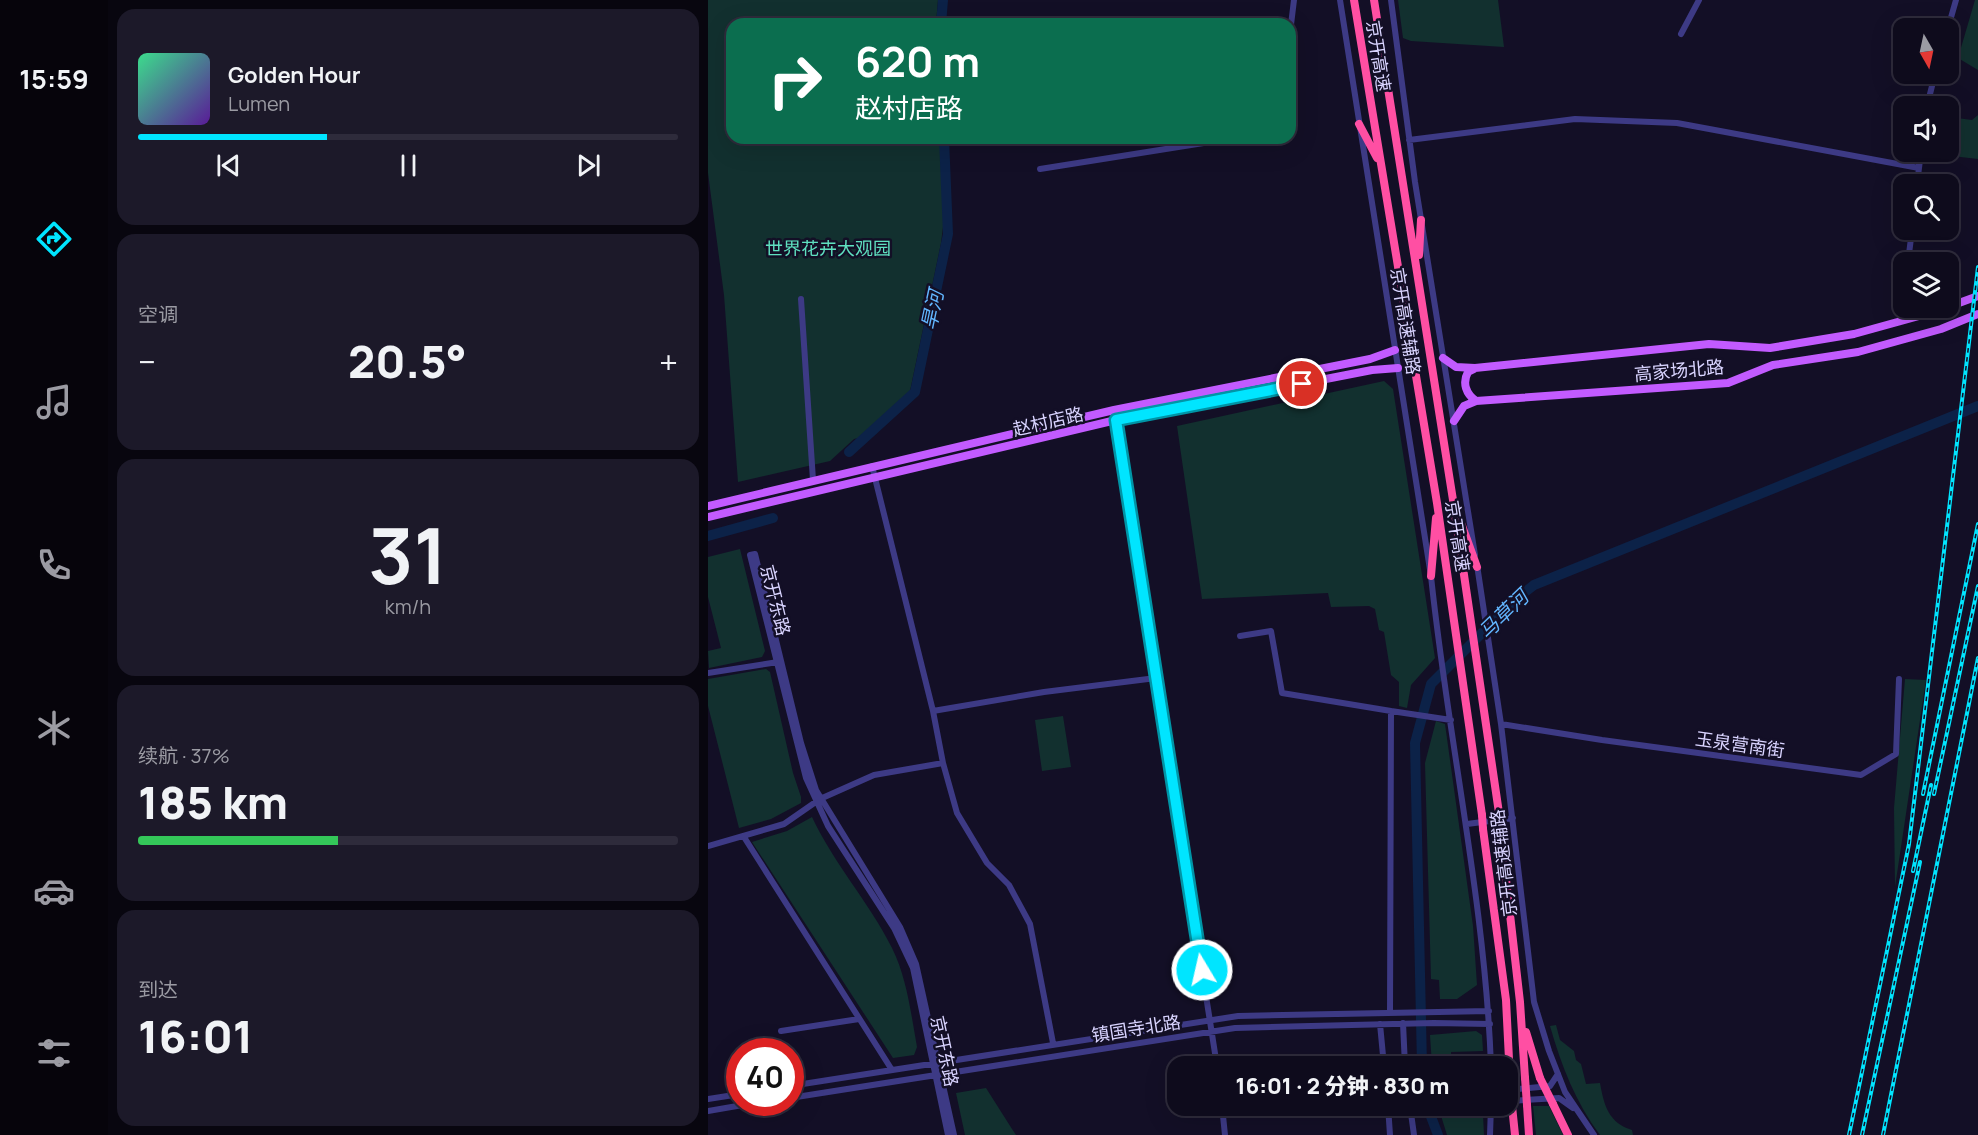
<!DOCTYPE html>
<html lang="zh">
<meta charset="utf-8">
<style>
:root{--surface:#0e0b1c;--page:#1c1929;--text:#f1f3f6;--muted:#9b9ba3;--line:#2e2b3b;--accent:#00e5ff}
body{margin:0;font-family:Manrope,"Noto Sans SC",sans-serif;background:var(--page);color:var(--text);height:100vh;display:flex;flex-direction:column;font-size:22px;white-space:nowrap}
*{box-sizing:border-box;margin:0}
p{font-size:20px;color:var(--muted)}
.icon{flex:none;width:33px;height:33px;fill:none;stroke:currentColor;stroke-width:2;stroke-linecap:round;stroke-linejoin:round}
.map{position:relative;flex:1;overflow:hidden}
.panel{display:flex;flex-direction:column;gap:9px;padding:9px;background:#08060f;width:600px}
.panel>*{flex:none}
.banner{position:absolute;left:18px;top:18px;width:570px;height:126px;border-radius:18px;box-shadow:0 6px 24px #0002,0 0 0 2px var(--line);background:#0b6e4f;color:#fff;overflow:hidden}
.needle{width:39px;rotate:171deg}
.fabs{position:absolute;left:1185px;top:18px;display:grid;gap:12px}
.fabs a{display:grid;place-items:center;width:66px;height:66px;border-radius:12px;background:var(--surface);box-shadow:0 6px 24px #0002,0 0 0 2px var(--line);font-size:30px}
.speed{position:absolute;left:18px;top:1038px;display:flex;gap:12px;font-size:30px;font-weight:700;text-align:center}
.speed>*{display:grid;place-content:center;width:78px;height:78px;border-radius:50%;background:var(--surface);box-shadow:0 6px 24px #0002,0 0 0 2px var(--line);line-height:1}
.speed .limit{border:9px solid #d22;background:#fff;color:#111}
.pin{position:absolute;display:grid;place-items:center;width:51px;height:51px;color:#fff;margin:-26px;border:3px solid #fff;border-radius:50%;box-shadow:0 2px 6px #0007}
.me{position:absolute;width:66px;margin:-33px;rotate:351deg;stroke-linejoin:round;filter:drop-shadow(0 0 4px #0008)}
.turn{display:flex;align-items:center;gap:21px;height:126px;padding:0 30px;font-size:27px}
.turn .icon{width:78px;height:78px;stroke-width:2.5}
.turn b{display:block;font-size:42px;line-height:51px}
.big{font-size:45px;font-weight:800;line-height:1.1}
.panel .card{flex:1;display:flex;flex-direction:column;justify-content:center;gap:9px;min-width:0;padding:0 21px;border-radius:18px;background:var(--page)}
.panel .dial{align-items:center;gap:0}
.dial b{font-size:78px;line-height:1}
.song{display:flex;align-items:center;gap:18px}
.cover{width:72px;height:72px;border-radius:9px;background:linear-gradient(135deg,hsl(150 70% 55%),hsl(270 70% 35%))}
.played{height:6px;border-radius:3px;background:linear-gradient(90deg,var(--accent) 35%,var(--line) 35%)}
.keys{display:flex;justify-content:space-around;direction:ltr}
.heat{display:flex;justify-content:space-between;align-items:center;font-size:33px;direction:ltr}
.charge{height:9px;border-radius:4px;background:linear-gradient(90deg,#34c759 37%,var(--line) 0)}
.trip{position:absolute;left:459px;top:1056px;width:351px;height:60px;border-radius:18px;background:var(--surface);box-shadow:0 6px 24px #0002,0 0 0 2px var(--line);font-weight:800;line-height:60px;text-align:center}
main{display:flex;flex:1;min-height:0}
.menu{display:flex;flex-direction:column;width:108px;justify-content:space-around;align-items:center;background:#06040b;color:var(--muted)}
.menu .icon{width:42px;height:42px}
.menu .current{color:var(--accent)}
.menu b{font-size:27px;color:var(--text)}
.map>svg:first-child{display:block}
.green{fill:#12302f}
.lines{fill:none;stroke-linecap:round;stroke-linejoin:round}
.river{stroke:#0c2248;stroke-width:10}
.minor{stroke:#3d3a85;stroke-width:6}
.major{stroke:#c25bff;stroke-width:8}
.highway{stroke:#ff4fa3;stroke-width:8}
.rail-casing{stroke:#00e5ff;stroke-width:4}
.rail{stroke:#130f26;stroke-width:1.5;stroke-dasharray:4.5;stroke-linecap:butt}
.highway-bridge{stroke:#ff4fa3;stroke-width:8}
.route-casing{stroke:#0095a6;stroke-width:15}
.route{stroke:#00e5ff;stroke-width:10}
.labels{text-anchor:middle;dominant-baseline:central;stroke-width:5;stroke-linejoin:round;paint-order:stroke}
.street-label{font-size:18px;fill:#d9d4ff;stroke:#130f26}
.park-label{font-size:18px;fill:#5fe0c0;stroke:#130f26}
.water-label{font-size:20px;font-style:italic;fill:#62b6ff;stroke:#130f26}
</style>
<main>
<nav class="menu">
<b>15:59</b>
<svg class="icon current" aria-label="directions" viewBox="0 0 24 24"><path d="M12 3l9 9-9 9-9-9zM9 14v-3h6M13 9l2 2-2 2"/></svg>
<svg class="icon" aria-label="music" viewBox="0 0 24 24"><path d="M9 18V5l10-2v13"/><circle cx="6" cy="18" r="3"/><circle cx="16" cy="16" r="3"/></svg>
<svg class="icon" aria-label="phone" viewBox="0 0 24 24"><path d="M5 4h4l2 5-3 2q2 4 5 5l2-3 5 2v4C11 20 4 13 5 4z"/></svg>
<svg class="icon" aria-label="climate" viewBox="0 0 24 24"><path d="M12 3v18M4 7l16 10M4 17L20 7"/></svg>
<svg class="icon" aria-label="car" viewBox="0 0 24 24"><path d="M5 17H2v-5l4-1 3-4h7l3 4 3 1v5h-3M9 17h6M6 11h13"/><circle cx="7" cy="17" r="2"/><circle cx="17" cy="17" r="2"/></svg>
<svg class="icon" aria-label="filters" viewBox="0 0 24 24"><path d="M4 7h16M4 17h16"/><circle cx="9" cy="7" r="2"/><circle cx="15" cy="17" r="2"/></svg>
</nav>
<section class="panel">
<div class="card">
<div class="song"><i class="cover"></i><div><b>Golden Hour</b><p>Lumen</p></div></div>
<div class="played"></div>
<div class="keys"><svg class="icon" aria-label="previous" viewBox="0 0 24 24"><path d="M18 5L8 12l10 7zM5 5v14"/></svg><svg class="icon" aria-label="pause" viewBox="0 0 24 24"><path d="M8 5v14M16 5v14"/></svg><svg class="icon" aria-label="next" viewBox="0 0 24 24"><path d="M6 5l10 7-10 7zM19 5v14"/></svg></div>
</div>
<div class="card"><p>空调</p>
<div class="heat"><a>−</a><b class="big">20.5°</b><a>+</a></div>
</div>
<div class="card dial"><b>31</b><p>km/h</p></div>
<div class="card"><p>续航 · 37%</p><b class="big">185 km</b><div class="charge"></div></div>
<div class="card"><p>到达</p><b class="big">16:01</b></div>
</section>
<div class="map">
<svg width="1270" height="1135" viewBox="0 0 1270 1135">
<rect width="100%" height="100%" fill="#130f26"/>
<path class="green" d="M0,0H230L228,24H24V138H234L238,203L233,243L202,391L168,434L146,439L122,461L30,482L16,295L0,173Z
M690,0H790L796,47L703,41L695,38Z
M1267,0H1270V70L1250,58Z
M1270,115V159L1227,154V152H1240L1241,117L1264,120Z
M676,381L685,389L727,658L703,685L699,708L691,706V682L683,675L676,632L671,630L667,609L661,606L623,607L620,593L494,599L469,426Z
M32,549L57,651L54,657L1,668L0,651L13,648L0,597V557Z
M58,669L62,672L85,773L93,797V803L63,819L31,828L0,706V679Z
M1197,679L1218,680L1187,887L1186,808Z
M355,716L363,767L334,771L327,720Z
M728,721L737,724L765,926L769,985L749,999H732L731,980L723,979L717,763Z
M104,817C126,864 161,902 184,948C199,978 203,1014 209,1047L206,1055L185,1058L44,842L79,831Z
M848,1025L852,1040L866,1051L868,1060L873,1064L878,1084L892,1083C896,1106 901,1123 924,1130L925,1135H892C868,1103 853,1065 842,1026Z
M768,1031L774,1035L775,1051L743,1052V1061L738,1062L739,1066H724L722,1035Z
M278,1088L304,1129L308,1135H257L248,1093Z
M730,1106H743V1116L775,1115L776,1135H739Z
M825,1106H841L855,1135H828Z"/>
<g class="lines">
<path class="river" d="M233,24L235,0
M141,452L207,392L240,234L236,138
M0,536L65,518
M714,1066L707,743L723,684L808,599L826,585L1270,406
M719,1106L730,1135"/>
<path class="minor" d="M632,0L723,576C740,740 777,901 783,1066
M683,0L707,182L767,555
M1240,28L1248,0
M582,33L586,0
M973,34L991,0
M1219,106L1227,74
M701,140L867,119L969,123L1211,168
M332,169L527,138
M1209,184L1213,152
M1200,262L1204,230
M93,299L105,480
M406,410L509,1066
M164,466L225,711L235,763
M769,565L793,724L826,1002L841,1051L857,1092L886,1135
M532,636L563,631L574,693L683,711
M0,673L70,662
M225,711L336,692L448,678
M793,724L894,740L1153,775L1188,754L1191,679
M759,824L805,818
M36,837L184,1070
M0,846L76,824L112,799L166,775L235,763L249,813L279,863L301,885L322,924L345,1043
M682,1012L683,711L743,720
M695,1023L697,1066
M672,1024L676,1066
M73,1031L151,1019
M82,1086L530,1016L781,1011
M800,1090L842,1086L850,1074
M82,1098L527,1028L726,1023L782,1024
M0,1099L32,1094
M800,1101L851,1098L865,1108
M514,1106L517,1135
M680,1106L682,1135
M702,1106L706,1135
M0,1111L52,1102
M240,1135L205,968L186,928L120,826L98,778L42,555L47,554L93,743L108,790L192,927L208,964L246,1135
M782,1135L783,1106"/>
<path class="major" d="M1240,307L1270,296
M735,358L748,367L767,368L1001,344L1062,348L1146,334L1240,308
M766,369L760,372C754,383 758,394 768,401
M746,421L756,406L768,401L1020,383L1065,365L1150,352L1233,329L1270,314
M0,506L406,410L662,359L687,350
M0,517L408,420L664,370L690,368"/>
<path class="highway" d="M646,0L729,503L774,815
M666,0L745,500L791,813
M651,124L669,158
M711,255L713,220
M752,520L769,567
M723,576L728,518
M792,827L812,1002L817,1078
M775,829L798,1000L802,1079
M818,1032L832,1078
M845,1104L860,1135
M819,1105L821,1135
M804,1106L807,1135"/>
<g class="rail-casing">
<path id="rail" d="M1215,794L1270,524
M1226,794L1270,586
M1205,871L1223,785
M1141,1135L1201,844L1270,267
M1154,1135L1212,862
M1175,1135L1270,658"/>
</g>
<use href="#rail" class="rail"/>
<path class="highway-bridge" d="M791,813L792,827
M774,815L775,829
M817,1078L819,1105
M832,1078L845,1104
M802,1079L804,1106"/>
</g>
<g class="lines">
<g class="route-casing">
<path id="route" d="M494,970L408,420L594,384"/>
</g>
<use href="#route" class="route"/>
</g>
<g class="labels">
<g class="street-label">
<text transform="translate(671 56) rotate(81)">京开高速</text>
<text transform="translate(698 321) rotate(81)">京开高速辅路</text>
<text transform="translate(971 370) rotate(-5)">高家场北路</text>
<text transform="translate(340 421) rotate(-13)">赵村店路</text>
<text transform="translate(750 536) rotate(81)">京开高速</text>
<text transform="translate(68 600) rotate(76)">京开东路</text>
<text transform="translate(1032 744) rotate(8)">玉泉营南街</text>
<text transform="translate(795 863) rotate(-97)">京开高速辅路</text>
<text transform="translate(428 1028) rotate(-9)">镇国寺北路</text>
<text transform="translate(237 1051) rotate(78)">京开东路</text>
</g>
<g class="park-label">
<text x="120" y="248">世界花卉大观园</text>
</g>
<g class="water-label">
<text transform="translate(224 310) rotate(-78)">旱河</text>
<text transform="translate(795 614) rotate(-44)">马草河</text>
</g>
</g>
</svg>
<div class="fabs">
<a><svg class="needle" viewBox="-14 -14 28 28"><path d="M0-13l5 13h-10z" fill="#e53935"/><path d="M0 13l5-13h-10z" fill="#9b9ba3"/></svg></a>
<a><svg class="icon" aria-label="sound" viewBox="0 0 24 24"><path d="M4 9h4l5-4v14l-5-4H4zM17 9q2 3 0 6"/></svg></a>
<a><svg class="icon" aria-label="search" viewBox="0 0 24 24"><circle cx="10" cy="10" r="6"/><path d="M15 15l6 6"/></svg></a>
<a><svg class="icon" aria-label="layers" viewBox="0 0 24 24"><path d="M12 4l9 5-9 5-9-5zM3 14l9 5 9-5"/></svg></a>
</div>
<div class="speed"><div class="limit">40</div></div>
<div class="pin" style="left:594px;top:384px;background:#d93025"><svg class="icon" aria-label="arrive" viewBox="0 0 24 24"><path d="M6 21V4h12l-3 4 3 4H6"/></svg></div>
<svg class="me" style="left:494px;top:970px" viewBox="-20 -20 40 40"><circle r="17" fill="#00e5ff" stroke="#fff" stroke-width="3"/><path d="M0-11L8 9 0 5-8 9z" fill="#fff"/></svg>
<div class="trip">16:01 · 2 分钟 · 830 m</div>
<div class="banner">
<div class="turn"><svg class="icon" aria-label="right" viewBox="0 0 24 24"><path d="M7 20v-9h11M14 6l5 5-5 5"/></svg><div><b>620 m</b>赵村店路</div></div>
</div>
</div>
</main>
